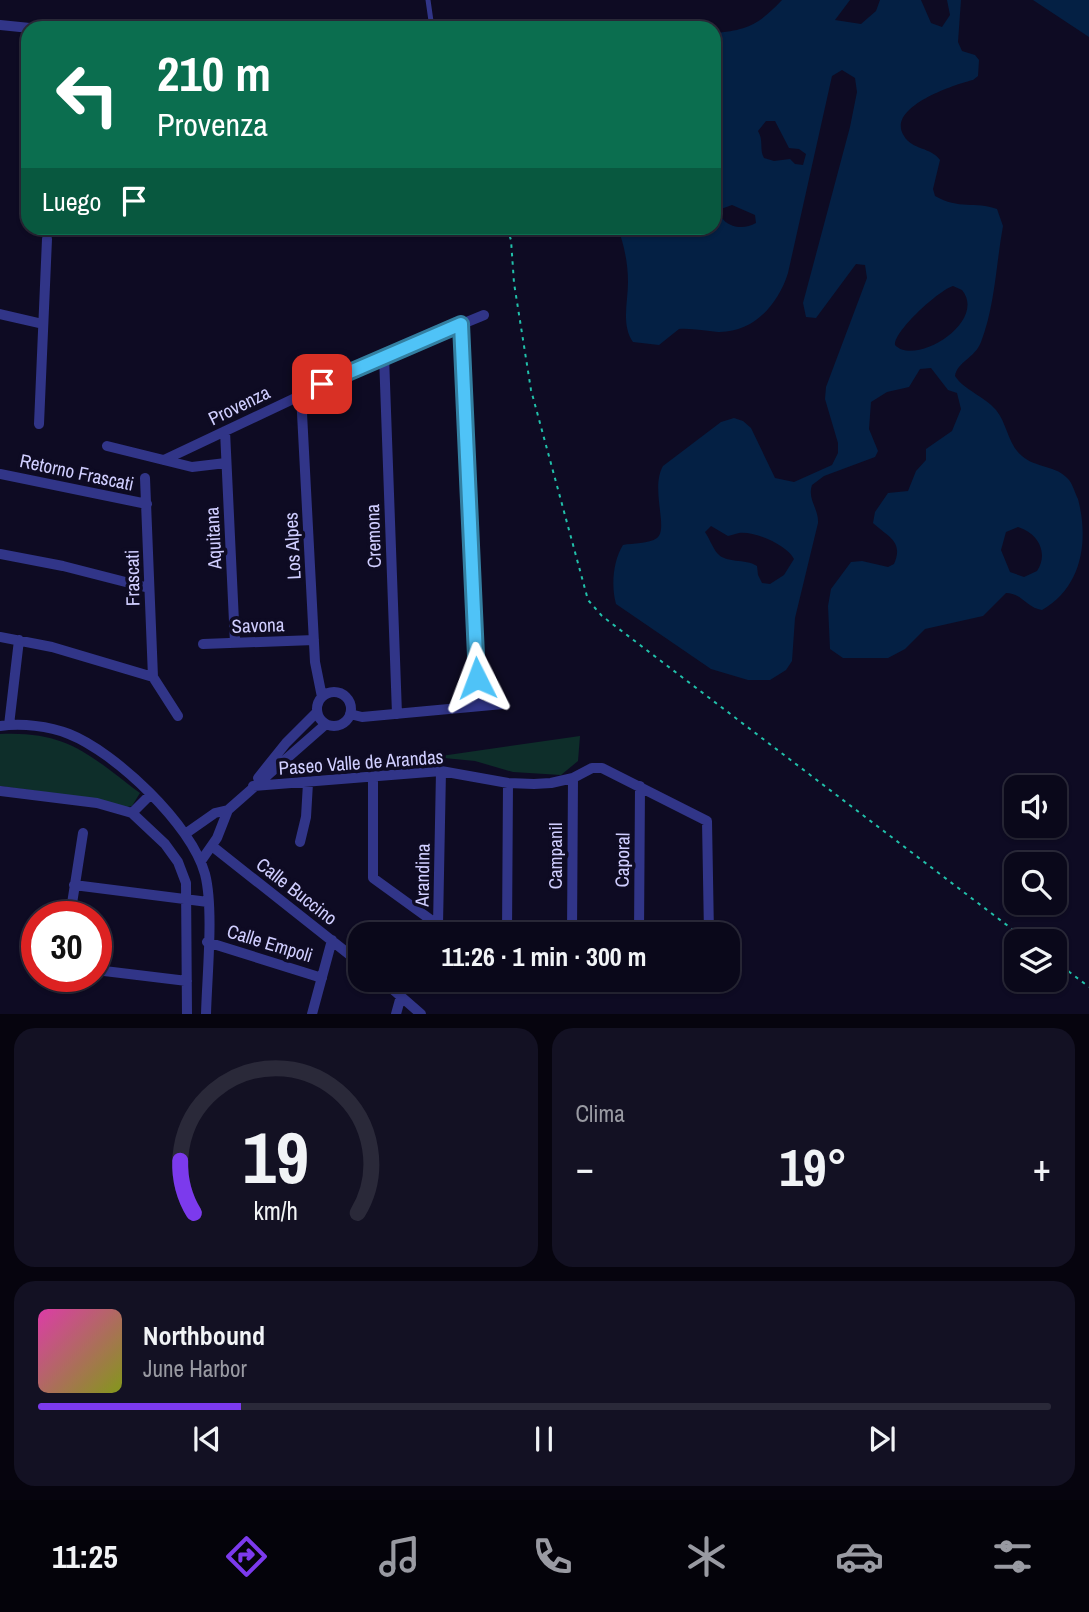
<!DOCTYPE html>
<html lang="es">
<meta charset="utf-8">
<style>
:root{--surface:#0a081a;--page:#131123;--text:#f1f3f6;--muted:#999aa2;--line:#2a2939;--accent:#7c3aed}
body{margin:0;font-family:"Archivo Narrow",sans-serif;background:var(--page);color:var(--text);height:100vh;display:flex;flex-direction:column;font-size:26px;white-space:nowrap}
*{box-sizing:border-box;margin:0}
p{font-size:23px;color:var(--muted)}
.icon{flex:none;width:38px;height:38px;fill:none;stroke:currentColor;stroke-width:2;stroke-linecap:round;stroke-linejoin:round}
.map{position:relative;height:1014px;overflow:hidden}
.details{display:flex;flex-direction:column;gap:14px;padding:14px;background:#06040e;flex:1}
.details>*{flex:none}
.guide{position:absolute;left:21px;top:21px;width:700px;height:214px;border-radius:21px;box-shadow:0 2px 5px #0004,0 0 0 2px var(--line);background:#0b6e4f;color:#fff;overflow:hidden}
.buttons{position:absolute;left:1004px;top:775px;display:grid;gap:14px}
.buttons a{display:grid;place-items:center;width:63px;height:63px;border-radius:14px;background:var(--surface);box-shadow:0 2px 5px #0004,0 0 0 2px var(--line);font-size:35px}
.speed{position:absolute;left:21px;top:901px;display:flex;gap:14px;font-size:35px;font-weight:700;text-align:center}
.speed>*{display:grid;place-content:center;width:91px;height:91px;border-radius:50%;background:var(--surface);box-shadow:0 2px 5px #0004,0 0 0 2px var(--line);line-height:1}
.speed .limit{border:10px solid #d22;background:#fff;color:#111}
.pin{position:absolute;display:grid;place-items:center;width:60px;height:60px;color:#fff;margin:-30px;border-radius:14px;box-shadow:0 4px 10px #0006}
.me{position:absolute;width:77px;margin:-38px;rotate:357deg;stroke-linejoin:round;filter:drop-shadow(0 0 5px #0008)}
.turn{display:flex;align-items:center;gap:24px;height:147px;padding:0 21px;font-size:32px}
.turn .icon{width:91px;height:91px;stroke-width:2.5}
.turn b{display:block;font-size:49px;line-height:60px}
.then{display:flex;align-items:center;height:66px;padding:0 21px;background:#0003;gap:14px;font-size:26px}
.big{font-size:52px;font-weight:700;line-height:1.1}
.details .widget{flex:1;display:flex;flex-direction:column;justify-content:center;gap:10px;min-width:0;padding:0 24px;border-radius:21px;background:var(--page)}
.details .dial{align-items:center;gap:0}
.dial svg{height:182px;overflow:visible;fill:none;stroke:var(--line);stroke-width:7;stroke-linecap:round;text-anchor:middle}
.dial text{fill:var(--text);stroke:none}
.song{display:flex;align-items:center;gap:21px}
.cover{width:84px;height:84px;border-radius:10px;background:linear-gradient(135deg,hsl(320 70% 55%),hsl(70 70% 35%))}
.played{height:7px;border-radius:4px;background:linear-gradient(90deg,var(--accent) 20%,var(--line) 20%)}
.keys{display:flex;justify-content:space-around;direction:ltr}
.heat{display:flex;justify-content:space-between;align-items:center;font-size:38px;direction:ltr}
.details .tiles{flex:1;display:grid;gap:14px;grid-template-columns:1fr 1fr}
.widget:last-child{grid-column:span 2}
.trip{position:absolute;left:348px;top:922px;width:392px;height:70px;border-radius:21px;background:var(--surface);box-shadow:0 2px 5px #0004,0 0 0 2px var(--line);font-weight:700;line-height:70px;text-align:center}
.menu{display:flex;height:112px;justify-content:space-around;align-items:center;background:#04030a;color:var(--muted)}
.menu .icon{width:49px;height:49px}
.menu .on{color:var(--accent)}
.menu b{font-size:32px;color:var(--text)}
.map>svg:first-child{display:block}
.green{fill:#0e2e2a}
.water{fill:#042044;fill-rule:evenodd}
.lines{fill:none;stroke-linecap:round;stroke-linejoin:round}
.path{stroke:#21c0aa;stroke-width:2;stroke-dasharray:3.5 5;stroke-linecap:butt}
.lane{stroke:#313588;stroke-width:5}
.street{stroke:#313588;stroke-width:10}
.route-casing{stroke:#337fa1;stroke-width:18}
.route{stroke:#4fc3f7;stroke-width:12}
.labels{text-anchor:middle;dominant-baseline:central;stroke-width:7;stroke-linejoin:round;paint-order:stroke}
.street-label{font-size:19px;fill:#d0ceff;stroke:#0e0b23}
</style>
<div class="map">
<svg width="1089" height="1014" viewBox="0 0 1089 1014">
<rect width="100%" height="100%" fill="#0e0b23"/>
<path class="green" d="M0,734C68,731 89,755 140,793L132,806L122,808L102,800L0,786Z
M580,736L578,761L561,775L513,772L475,761L434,757Z"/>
<path class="water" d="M782,0H850L835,20L861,24L876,11L880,0H921L931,23L942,27L950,15L947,0H961L958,42L962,51L975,55L979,60L978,76L973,80C956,84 885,107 904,136C912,150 931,147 940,160L933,189L935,196C959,210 975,201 997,209L1003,226C996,264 995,306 981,342C975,358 957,362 955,376C964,390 984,396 996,410C1007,423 1008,445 1022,456C1035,468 1057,465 1069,480C1073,485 1075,493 1078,499C1089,541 1082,587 1042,610C1027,608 1022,593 1006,593L983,616L925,629L905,649L888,658H843L830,649L828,606L831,589L851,562L862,561L888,567L894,564C904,541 888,537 873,523L875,512L888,493L908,491L916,471L926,460V449L952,431L961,409L957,393L948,390L931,368L920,369L909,387L887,392L871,402L869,429L878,451L875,457L824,476L812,485C807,499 819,509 818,523L795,618L792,661L786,670L770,680H748L711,669L616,604C611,586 613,561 623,545C633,543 649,544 657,538C669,529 650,489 663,466L721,422L734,418L743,421L751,428L775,478L794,482L832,465L838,453V443L825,399L826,387L867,278L865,265L856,264L816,318L806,317L803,303L850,127L857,92L855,78L842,70L832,76L788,273C778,305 753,333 718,332C705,331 692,328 679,329L659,345L633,342C621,325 628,302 628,282C628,263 624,245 618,228H714V33C748,30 758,25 782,0ZM766,121H775L789,148L799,149L806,154L803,165L795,164L790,159L774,161L764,158C759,149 764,141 758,131ZM732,205L755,215L756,223C744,230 729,228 721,217V209ZM953,286L962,290C988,322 915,367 895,345C894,331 939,290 953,286ZM711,526L728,536C732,535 735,534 739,533C755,531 787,545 794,559L784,575L770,584L762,583L758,575L757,566C745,558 726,564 717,553C713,548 709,538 705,532ZM1018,527C1038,533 1049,553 1037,571L1024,577L1010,572L1001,550L1006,532Z
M1033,0H1089V37Z"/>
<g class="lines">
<path class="path" d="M507,228L511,240L514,283L531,390L588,600L602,616L1029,942
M1055,961L1089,987"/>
<path class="lane" d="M428,0L432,28"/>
<path class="street" d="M0,25L30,28
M0,314L43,324
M461,324L478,706
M384,356L397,714
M301,394L315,662L322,697
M39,424L47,239
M225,431L235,643
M107,446L192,467L226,463
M164,460L384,356L484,315
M0,474L147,504
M145,478L153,677L178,716
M0,554L63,566L149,588
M0,637L52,647L153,677
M203,644L314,640
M317 709a17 17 0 1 1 34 0a17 17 0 1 1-34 0Z
M350,714L362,717L503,704
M9,725L19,640
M0,726C22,723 49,726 69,734C115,752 192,825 205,874C214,909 207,975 206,1014
M373,776V878L438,925L441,771
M258,778L286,743L317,712
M253,786L441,771L508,783L534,784L551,783L573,778L592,768H602L707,821L709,934
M0,791L97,803L132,813L165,844L178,862L186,883L187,1014
M132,813L150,795
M185,834L215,813L228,810
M300,842L306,817L308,783
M212,846L360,963
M201,861L217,838L228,810L326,724
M74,885L208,902
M71,910L83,833
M507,934L508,783
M572,934L573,778
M639,934L640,786
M207,942L322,978
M96,970L187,981
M382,980L421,1014
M312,1014L332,940
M396,1014L401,996"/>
</g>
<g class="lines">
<g class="route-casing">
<path id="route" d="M322,384L461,324L477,678"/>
</g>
<use href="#route" class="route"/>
</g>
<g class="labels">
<g class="street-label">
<text transform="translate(239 405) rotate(-26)">Provenza</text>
<text transform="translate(77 472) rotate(12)">Retorno Frascati</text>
<text transform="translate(373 536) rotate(-92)">Cremona</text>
<text transform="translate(213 538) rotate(-93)">Aquitana</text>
<text transform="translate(292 546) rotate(-93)">Los Alpes</text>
<text transform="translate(132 578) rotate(-91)">Frascati</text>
<text transform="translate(258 625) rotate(-2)">Savona</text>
<text transform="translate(361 762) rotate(-4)">Paseo Valle de Arandas</text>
<text transform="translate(555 856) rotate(-90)">Campanil</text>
<text transform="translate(622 860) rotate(-89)">Caporal</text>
<text transform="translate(422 875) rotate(-89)">Arandina</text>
<text transform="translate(297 891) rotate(38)">Calle Buccino</text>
<text transform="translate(270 943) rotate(17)">Calle Empoli</text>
</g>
</g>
</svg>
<div class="buttons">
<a><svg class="icon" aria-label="sound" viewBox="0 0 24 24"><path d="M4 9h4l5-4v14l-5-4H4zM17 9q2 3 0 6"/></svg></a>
<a><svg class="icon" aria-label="search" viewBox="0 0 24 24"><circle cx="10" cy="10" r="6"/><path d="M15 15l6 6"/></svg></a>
<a><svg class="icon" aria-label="layers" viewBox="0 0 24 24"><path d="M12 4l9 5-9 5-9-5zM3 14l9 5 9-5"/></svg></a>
</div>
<div class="speed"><div class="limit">30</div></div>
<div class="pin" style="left:322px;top:384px;background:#d93025"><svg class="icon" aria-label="arrive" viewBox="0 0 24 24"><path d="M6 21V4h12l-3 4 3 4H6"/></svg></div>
<svg class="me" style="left:477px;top:678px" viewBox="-20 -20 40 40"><path d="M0-17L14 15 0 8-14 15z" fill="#4fc3f7" stroke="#fff" stroke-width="4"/></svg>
<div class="trip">11:26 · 1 min · 300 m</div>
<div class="guide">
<div class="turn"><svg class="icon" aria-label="left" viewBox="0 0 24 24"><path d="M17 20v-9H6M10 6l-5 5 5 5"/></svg><div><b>210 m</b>Provenza</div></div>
<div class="then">Luego<svg class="icon" aria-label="arrive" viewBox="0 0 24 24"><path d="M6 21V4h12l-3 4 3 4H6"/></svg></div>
</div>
</div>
<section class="details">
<div class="tiles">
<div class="widget dial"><svg viewBox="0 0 100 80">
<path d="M14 69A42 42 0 1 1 86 69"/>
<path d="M14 69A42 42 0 0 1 8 46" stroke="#7c3aed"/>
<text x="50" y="56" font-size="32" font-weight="700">19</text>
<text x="50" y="72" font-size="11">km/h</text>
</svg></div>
<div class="widget"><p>Clima</p>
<div class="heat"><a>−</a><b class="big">19°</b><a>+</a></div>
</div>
<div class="widget">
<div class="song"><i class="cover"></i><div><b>Northbound</b><p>June Harbor</p></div></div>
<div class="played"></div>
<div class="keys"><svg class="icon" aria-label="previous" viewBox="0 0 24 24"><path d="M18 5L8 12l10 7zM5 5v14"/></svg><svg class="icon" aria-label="pause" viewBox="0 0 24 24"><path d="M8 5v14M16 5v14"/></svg><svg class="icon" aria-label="next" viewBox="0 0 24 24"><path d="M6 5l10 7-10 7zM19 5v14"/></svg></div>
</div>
</div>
</section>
<nav class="menu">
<b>11:25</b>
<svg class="icon on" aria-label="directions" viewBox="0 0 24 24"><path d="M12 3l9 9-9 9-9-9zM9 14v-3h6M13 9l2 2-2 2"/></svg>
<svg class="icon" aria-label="music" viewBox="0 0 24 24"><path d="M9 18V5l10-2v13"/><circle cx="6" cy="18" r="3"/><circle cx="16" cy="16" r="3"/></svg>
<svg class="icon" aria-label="phone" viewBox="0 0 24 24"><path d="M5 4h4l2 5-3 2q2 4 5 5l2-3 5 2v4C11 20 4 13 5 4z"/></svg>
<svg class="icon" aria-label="climate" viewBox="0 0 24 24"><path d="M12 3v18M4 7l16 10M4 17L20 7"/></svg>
<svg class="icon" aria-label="car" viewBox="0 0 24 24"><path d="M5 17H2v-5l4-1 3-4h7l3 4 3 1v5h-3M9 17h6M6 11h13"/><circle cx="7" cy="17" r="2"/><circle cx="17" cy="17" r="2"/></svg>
<svg class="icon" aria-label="filters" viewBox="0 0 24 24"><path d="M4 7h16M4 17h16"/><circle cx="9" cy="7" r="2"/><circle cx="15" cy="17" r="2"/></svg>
</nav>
